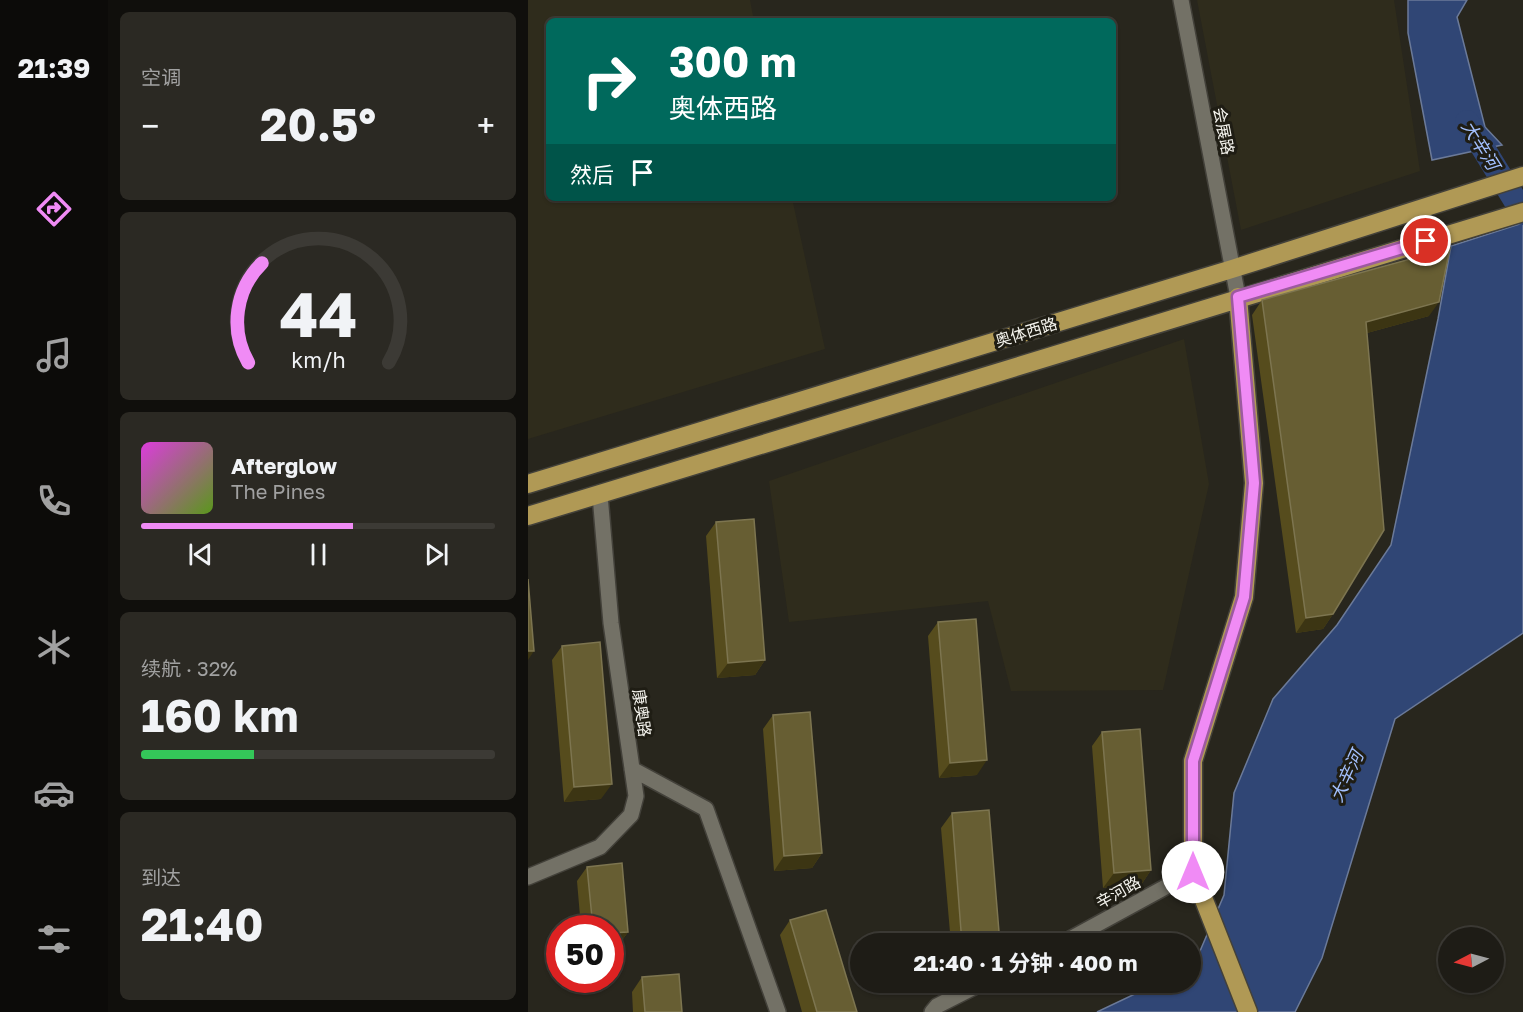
<!DOCTYPE html>
<html lang="zh">
<meta charset="utf-8">
<style>
:root{--surface:#1e1c16;--page:#2b2923;--text:#f1f3f6;--muted:#a1a1a1;--line:#3c3a35;--accent:#f08bf5}
body{margin:0;font-family:"Golos Text","Noto Sans SC",sans-serif;background:var(--page);color:var(--text);height:100vh;display:flex;flex-direction:column;font-size:22px;white-space:nowrap}
*{box-sizing:border-box;margin:0}
p{font-size:20px;color:var(--muted)}
.icon{flex:none;width:33px;height:33px;fill:none;stroke:currentColor;stroke-width:2;stroke-linecap:round;stroke-linejoin:round}
.map{position:relative;flex:1;overflow:hidden}
.details{display:flex;flex-direction:column;gap:12px;padding:12px;background:#100f0c;width:420px}
.details>*{flex:none}
.hud{position:absolute;left:18px;top:18px;width:570px;height:183px;border-radius:9px;box-shadow:0 2px 4px #0004,0 0 0 2px var(--line);background:#00695c;color:#fff;overflow:hidden}
.needle{width:39px;rotate:264deg}
.buttons{position:absolute;left:910px;top:927px;display:grid;gap:12px}
.buttons a{display:grid;place-items:center;width:66px;height:66px;border-radius:50%;background:var(--surface);box-shadow:0 2px 4px #0004,0 0 0 2px var(--line);font-size:30px}
.speed{position:absolute;left:18px;top:915px;display:flex;gap:12px;font-size:30px;font-weight:700;text-align:center}
.speed>*{display:grid;place-content:center;width:78px;height:78px;border-radius:50%;background:var(--surface);box-shadow:0 2px 4px #0004,0 0 0 2px var(--line);line-height:1}
.speed .limit{border:9px solid #d22;background:#fff;color:#111}
.pin{position:absolute;display:grid;place-items:center;width:51px;height:51px;color:#fff;margin:-26px;border:3px solid #fff;border-radius:50%;box-shadow:0 2px 6px #0007}
.me{position:absolute;width:66px;margin:-33px;rotate:0deg;stroke-linejoin:round;filter:drop-shadow(0 0 4px #0008)}
.turn{display:flex;align-items:center;gap:21px;height:126px;padding:0 24px;font-size:27px}
.turn .icon{width:78px;height:78px;stroke-width:2.5}
.turn b{display:block;font-size:42px;line-height:51px}
.then{display:flex;align-items:center;height:57px;padding:0 24px;background:#0003;gap:12px;font-size:22px}
.big{font-size:45px;font-weight:700;line-height:1.1}
.details .card{flex:1;display:flex;flex-direction:column;justify-content:center;gap:9px;min-width:0;padding:0 21px;border-radius:9px;background:var(--page)}
.details .dial{align-items:center;gap:0}
.dial svg{height:156px;overflow:visible;fill:none;stroke:var(--line);stroke-width:7;stroke-linecap:round;text-anchor:middle}
.dial text{fill:var(--text);stroke:none}
.song{display:flex;align-items:center;gap:18px}
.cover{width:72px;height:72px;border-radius:9px;background:linear-gradient(135deg,hsl(300 70% 55%),hsl(90 70% 35%))}
.played{height:6px;border-radius:3px;background:linear-gradient(90deg,var(--accent) 60%,var(--line) 60%)}
.keys{display:flex;justify-content:space-around;direction:ltr}
.heat{display:flex;justify-content:space-between;align-items:center;font-size:33px;direction:ltr}
.charge{height:9px;border-radius:4px;background:linear-gradient(90deg,#34c759 32%,var(--line) 0)}
.trip{position:absolute;left:322px;top:933px;width:351px;height:60px;border-radius:30px;background:var(--surface);box-shadow:0 2px 4px #0004,0 0 0 2px var(--line);font-weight:700;line-height:60px;text-align:center}
main{display:flex;flex:1;min-height:0}
.menu{display:flex;flex-direction:column;width:108px;justify-content:space-around;align-items:center;background:#0c0b09;color:var(--muted)}
.menu .icon{width:42px;height:42px}
.menu .current{color:var(--accent)}
.menu b{font-size:27px;color:var(--text)}
.map>svg:first-child{display:block}
.built{fill:#2f2c1c}
.water{fill:#304675;stroke:#6b7a99;stroke-width:1.5}
.lines{fill:none;stroke-linecap:round;stroke-linejoin:round}
.river{stroke:#304675;stroke-width:24}
.minor-casing{stroke:#43413a;stroke-width:18}
.major-casing{stroke:#43413a;stroke-width:21}
.minor{stroke:#737166;stroke-width:15}
.major{stroke:#b09955;stroke-width:18}
.wall{fill:#564c1d}
.shaded-wall{fill:#3c3513}
.building{fill:#675e33;stroke:#7d7550;stroke-width:1.5}
.route-casing{stroke:#9c5a9f;stroke-width:15}
.route{stroke:#f08bf5;stroke-width:10}
.labels{text-anchor:middle;dominant-baseline:central;stroke-width:6;stroke-linejoin:round;paint-order:stroke}
.street-label{font-size:16px;fill:#f5f4ee;stroke:#1f1d14}
.water-label{font-size:18px;font-style:italic;fill:#a2bffc;stroke:#1f1d14}
</style>
<main>
<nav class="menu">
<b>21:39</b>
<svg class="icon current" aria-label="directions" viewBox="0 0 24 24"><path d="M12 3l9 9-9 9-9-9zM9 14v-3h6M13 9l2 2-2 2"/></svg>
<svg class="icon" aria-label="music" viewBox="0 0 24 24"><path d="M9 18V5l10-2v13"/><circle cx="6" cy="18" r="3"/><circle cx="16" cy="16" r="3"/></svg>
<svg class="icon" aria-label="phone" viewBox="0 0 24 24"><path d="M5 4h4l2 5-3 2q2 4 5 5l2-3 5 2v4C11 20 4 13 5 4z"/></svg>
<svg class="icon" aria-label="climate" viewBox="0 0 24 24"><path d="M12 3v18M4 7l16 10M4 17L20 7"/></svg>
<svg class="icon" aria-label="car" viewBox="0 0 24 24"><path d="M5 17H2v-5l4-1 3-4h7l3 4 3 1v5h-3M9 17h6M6 11h13"/><circle cx="7" cy="17" r="2"/><circle cx="17" cy="17" r="2"/></svg>
<svg class="icon" aria-label="filters" viewBox="0 0 24 24"><path d="M4 7h16M4 17h16"/><circle cx="9" cy="7" r="2"/><circle cx="15" cy="17" r="2"/></svg>
</nav>
<section class="details">
<div class="card"><p>空调</p>
<div class="heat"><a>−</a><b class="big">20.5°</b><a>+</a></div>
</div>
<div class="card dial"><svg viewBox="0 0 100 80">
<path d="M14 69A42 42 0 1 1 86 69"/>
<path d="M14 69A42 42 0 0 1 21 18" stroke="#f08bf5"/>
<text x="50" y="56" font-size="32" font-weight="700">44</text>
<text x="50" y="72" font-size="11">km/h</text>
</svg></div>
<div class="card">
<div class="song"><i class="cover"></i><div><b>Afterglow</b><p>The Pines</p></div></div>
<div class="played"></div>
<div class="keys"><svg class="icon" aria-label="previous" viewBox="0 0 24 24"><path d="M18 5L8 12l10 7zM5 5v14"/></svg><svg class="icon" aria-label="pause" viewBox="0 0 24 24"><path d="M8 5v14M16 5v14"/></svg><svg class="icon" aria-label="next" viewBox="0 0 24 24"><path d="M6 5l10 7-10 7zM19 5v14"/></svg></div>
</div>
<div class="card"><p>续航 · 32%</p><b class="big">160 km</b><div class="charge"></div></div>
<div class="card"><p>到达</p><b class="big">21:40</b></div>
</section>
<div class="map">
<svg width="995" height="1012" viewBox="0 0 995 1012">
<rect width="100%" height="100%" fill="#28261d"/>
<path class="built" d="M0,0H222L226,21H21V198H264L297,349L0,439Z
M669,0H866L892,171L713,230Z
M656,339L681,484L635,690L483,691L460,601L261,622L241,481Z"/>
<path class="water" d="M880,0H939L929,17L957,127L974,145L904,160L880,33Z
M995,223V633L867,719L794,958L767,1012H569L630,983L663,982V967L666,965L696,895L706,793L745,699L809,625L863,545L910,319L923,246Z"/>
<g class="lines">
<path class="river" d="M939,122L995,213"/>
<g class="minor-casing">
<path id="minor" d="M653,0L710,297
M104,769L178,809L250,1012
M0,877L72,847L103,815L108,796L83,623L72,495
M533,944L665,872
M404,1012L409,1006L456,982"/>
</g>
<g class="major-casing">
<path id="major" d="M710,297L726,483L716,597L665,761V872L720,1012
M0,484L704,269L995,176
M0,516L995,212"/>
</g>
<use href="#minor" class="minor"/>
<use href="#major" class="major"/>
</g>
<path class="wall" d="M734,300L901,316L839,333L805,614L795,629L768,633L724,315Z
M188,522L237,660L227,675L189,678L178,536Z
M410,622L449,775L411,778L400,636Z
M34,646L73,799L36,802L24,660Z
M245,715L294,853L284,868L246,871L235,729Z
M574,732L623,870L613,885L575,888L564,746Z
M424,813L472,944H423L413,828Z
M59,867L100,932L90,946L82,947V928H53L49,881Z
M262,920L329,1012H274L252,935Z
M114,977L154,1012H105L104,992Z"/>
<path class="shaded-wall" d="M911,302L901,316L828,336L838,322Z
M805,614L795,629L768,633L778,618Z
M0,651H6L0,660Z
M237,660L227,675L189,678L200,663Z
M459,760L449,775L411,778L422,763Z
M84,784L73,799L36,802L46,787Z
M294,853L284,868L246,871L256,856Z
M623,870L613,885L575,888L586,873Z
M100,932L90,946L82,947V933Z"/>
<path class="building" d="M922,248L911,302L838,322L856,530L805,614L778,618L734,300Z
M226,519L237,660L200,663L188,522Z
M0,579L6,651H0Z
M448,619L459,760L422,763L410,622Z
M72,642L84,784L46,787L34,646Z
M282,712L294,853L256,856L245,715Z
M612,729L623,870L586,873L574,732Z
M461,810L472,944H434L424,813Z
M94,863L100,932L82,933V928H65L59,867Z
M298,910L329,1012H289L262,920Z
M151,974L154,1012H117L114,977Z"/>
<g class="lines">
<g class="route-casing">
<path id="route" d="M665,872V761L716,597L726,483L710,297L898,241"/>
</g>
<use href="#route" class="route"/>
</g>
<g class="labels">
<g class="street-label">
<text transform="translate(696 131) rotate(79)">会展路</text>
<text transform="translate(498 332) rotate(-17)">奥体西路</text>
<text transform="translate(114 713) rotate(82)">康奥路</text>
<text transform="translate(590 892) rotate(-29)">辛河路</text>
</g>
<g class="water-label">
<text transform="translate(953 145) rotate(58)">大辛河</text>
<text transform="translate(818 776) rotate(-65)">大辛河</text>
</g>
</g>
</svg>
<div class="buttons">
<a><svg class="needle" viewBox="-14 -14 28 28"><path d="M0-13l5 13h-10z" fill="#e53935"/><path d="M0 13l5-13h-10z" fill="#a1a1a1"/></svg></a>
</div>
<div class="speed"><div class="limit">50</div></div>
<div class="pin" style="left:898px;top:241px;background:#d93025"><svg class="icon" aria-label="arrive" viewBox="0 0 24 24"><path d="M6 21V4h12l-3 4 3 4H6"/></svg></div>
<svg class="me" style="left:665px;top:872px" viewBox="-20 -20 40 40"><circle r="19" fill="#fff"/><path d="M0-13L10 11 0 6-10 11z" fill="#f08bf5"/></svg>
<div class="trip">21:40 · 1 分钟 · 400 m</div>
<div class="hud">
<div class="turn"><svg class="icon" aria-label="right" viewBox="0 0 24 24"><path d="M7 20v-9h11M14 6l5 5-5 5"/></svg><div><b>300 m</b>奥体西路</div></div>
<div class="then">然后<svg class="icon" aria-label="arrive" viewBox="0 0 24 24"><path d="M6 21V4h12l-3 4 3 4H6"/></svg></div>
</div>
</div>
</main>
